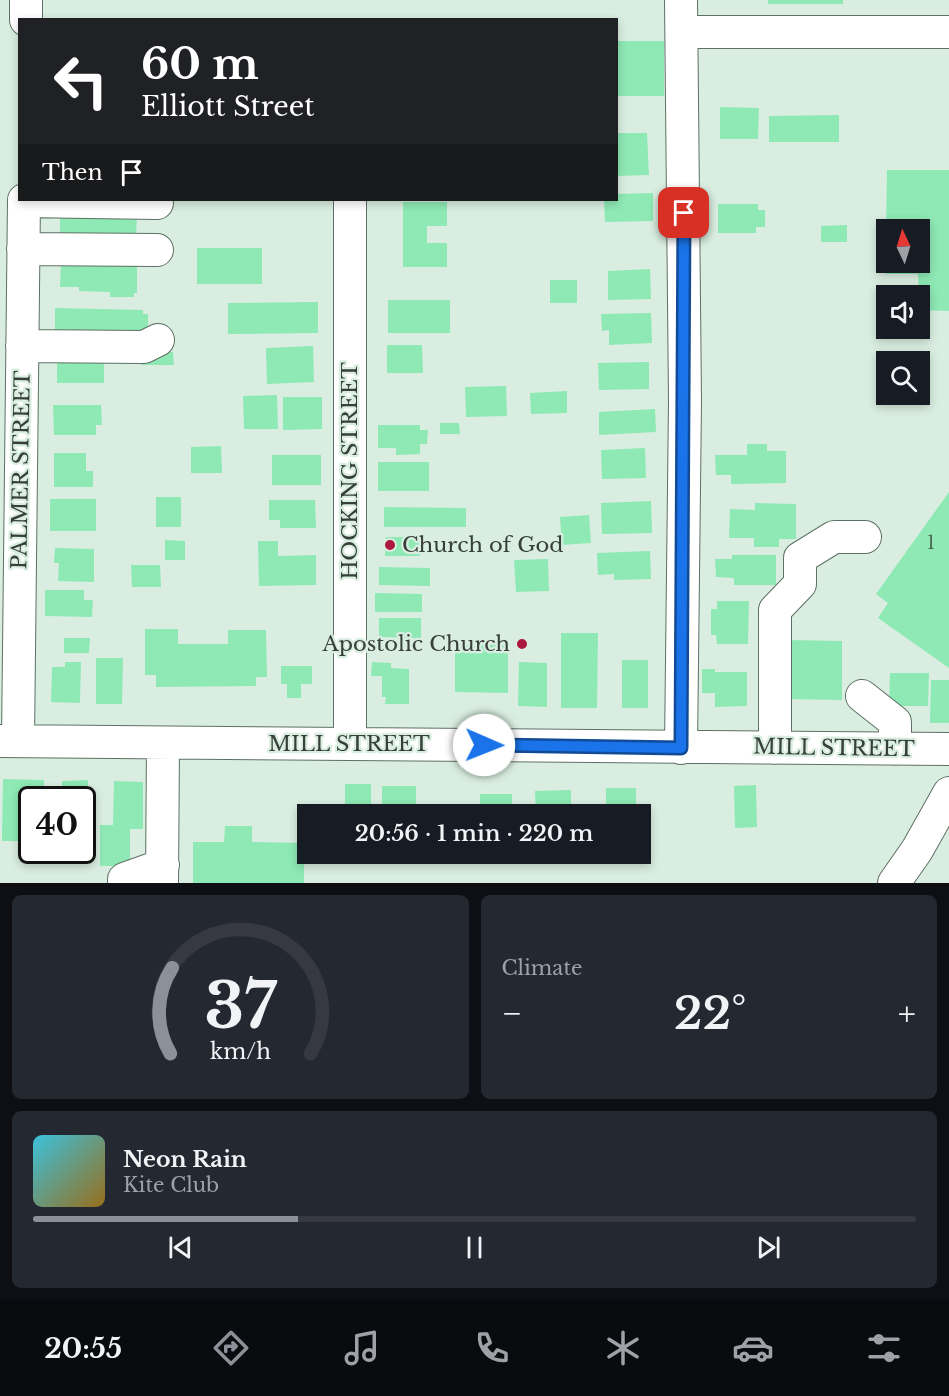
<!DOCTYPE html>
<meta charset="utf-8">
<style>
:root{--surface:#171b24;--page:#242831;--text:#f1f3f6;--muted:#9ea1a6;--line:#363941;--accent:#8c9099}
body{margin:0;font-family:"Libre Baskerville",serif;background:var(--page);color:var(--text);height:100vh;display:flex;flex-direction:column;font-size:22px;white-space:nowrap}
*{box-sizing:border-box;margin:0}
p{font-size:20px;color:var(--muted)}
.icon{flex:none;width:33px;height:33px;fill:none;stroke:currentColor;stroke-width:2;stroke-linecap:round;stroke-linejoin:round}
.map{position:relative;height:883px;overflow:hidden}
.panel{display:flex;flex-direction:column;gap:12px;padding:12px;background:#0d0f14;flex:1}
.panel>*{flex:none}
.top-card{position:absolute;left:18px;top:18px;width:600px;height:183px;border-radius:0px;box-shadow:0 3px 9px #0003;background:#202124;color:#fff;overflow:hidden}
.needle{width:39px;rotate:356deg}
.buttons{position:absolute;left:876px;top:219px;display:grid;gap:12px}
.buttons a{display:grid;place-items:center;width:54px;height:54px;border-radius:0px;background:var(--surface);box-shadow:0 3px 9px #0003;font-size:30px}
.speed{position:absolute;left:18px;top:786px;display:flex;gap:12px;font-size:30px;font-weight:700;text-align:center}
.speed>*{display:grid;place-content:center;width:78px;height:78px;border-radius:50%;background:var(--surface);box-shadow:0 3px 9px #0003;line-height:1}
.speed .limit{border:3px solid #111;border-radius:9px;background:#fff;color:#111}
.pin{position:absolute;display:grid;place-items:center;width:51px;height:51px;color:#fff;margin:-26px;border-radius:12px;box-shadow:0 3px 9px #0006}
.me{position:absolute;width:66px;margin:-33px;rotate:91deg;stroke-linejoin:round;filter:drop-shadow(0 0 4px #0008)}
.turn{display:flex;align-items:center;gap:21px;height:126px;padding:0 24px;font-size:27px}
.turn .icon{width:78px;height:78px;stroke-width:2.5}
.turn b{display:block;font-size:42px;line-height:51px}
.then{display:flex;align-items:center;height:57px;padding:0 24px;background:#0003;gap:12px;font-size:22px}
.big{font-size:45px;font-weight:600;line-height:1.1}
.panel .widget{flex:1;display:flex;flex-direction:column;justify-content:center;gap:9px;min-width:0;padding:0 21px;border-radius:9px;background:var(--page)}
.panel .dial{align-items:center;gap:0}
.dial svg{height:156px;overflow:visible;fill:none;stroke:var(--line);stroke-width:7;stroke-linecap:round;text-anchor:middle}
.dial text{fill:var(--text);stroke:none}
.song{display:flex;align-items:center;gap:18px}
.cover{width:72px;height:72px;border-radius:9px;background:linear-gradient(135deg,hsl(190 70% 55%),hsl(40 70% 35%))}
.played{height:6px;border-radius:3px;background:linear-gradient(90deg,var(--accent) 30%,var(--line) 30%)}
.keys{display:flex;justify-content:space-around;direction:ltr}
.heat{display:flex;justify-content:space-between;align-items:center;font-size:33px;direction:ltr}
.panel .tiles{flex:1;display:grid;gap:12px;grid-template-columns:1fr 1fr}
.widget:last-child{grid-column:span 2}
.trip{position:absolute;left:297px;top:804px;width:354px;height:60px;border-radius:0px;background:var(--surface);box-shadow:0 3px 9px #0003;font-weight:600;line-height:60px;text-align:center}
.menu{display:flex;height:96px;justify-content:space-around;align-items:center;background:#090b0e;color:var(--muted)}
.menu .icon{width:42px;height:42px}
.menu .selected{color:var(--accent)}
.menu b{font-size:27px;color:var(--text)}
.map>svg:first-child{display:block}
.building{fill:#8ee9b4}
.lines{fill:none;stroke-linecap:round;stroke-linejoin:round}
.minor-casing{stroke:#5e7064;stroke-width:34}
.minor{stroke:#fff;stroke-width:32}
.route-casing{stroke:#114b97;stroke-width:15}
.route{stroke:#1a73e8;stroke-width:10}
.poi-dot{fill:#ad183e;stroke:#d9eee0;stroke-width:2}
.labels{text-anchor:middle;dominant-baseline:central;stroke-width:4.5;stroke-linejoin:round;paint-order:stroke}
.number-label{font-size:18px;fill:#4d6a58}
.street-label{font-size:21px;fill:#373f3a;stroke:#d9eee0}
.poi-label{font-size:21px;fill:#373f3a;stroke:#d9eee0;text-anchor:start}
</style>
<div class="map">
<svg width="949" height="883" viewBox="0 0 949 883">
<rect width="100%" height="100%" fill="#d9eee0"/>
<path class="building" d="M768,0H843V4H768Z
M616,41H664V96H616Z
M720,107L759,108L758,139H720Z
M839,115V142H769V116Z
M616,133H647L649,175L616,176Z
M887,170H949V311L920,310L918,274H886V262H920V230H886Z
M653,193V221L605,222L604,200H616V194Z
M403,202H447V226H427V243H447V267H403Z
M718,204H758V210H765V227H756V233H718Z
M60,208L137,209L136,241L60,234Z
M847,225V242H821V226Z
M197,248H262V284H197Z
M61,261L137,262V293H134V297H110V292L79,291V287H60Z
M650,269L651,299L608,300V271Z
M550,280H577V303H550Z
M388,300H450V333H388Z
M318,302V333L228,334V303Z
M55,308L143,310V314H148V336L55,338Z
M651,313L652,343L609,345V330L602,331L601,314Z
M387,345H422L423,373H387Z
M313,346L314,382L267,384L266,348Z
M173,352L174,365H141V353Z
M57,355L104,356V383H57Z
M649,362V389L599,390L598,363Z
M506,386L507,416L466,417L465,387Z
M567,391V413L531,414L530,393Z
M277,395L278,429H244L243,396Z
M283,397H322V429L283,430Z
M53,405H101L102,425H96V435H54Z
M655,409L656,432L599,435V412Z
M440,423H459L460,434H440Z
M378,425H420V430H428L427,444H420V454L396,455V448H378Z
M747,444H767V451H786V483L731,484V475H716L715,455H747Z
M221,446L222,473H191V447Z
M645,448L646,478L602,479L601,450Z
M54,453H86V471H93V487H54Z
M272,455H321V485H272Z
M378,462H429V491H378Z
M949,492V668L878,618L888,603L876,594Z
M156,497H181V527H156Z
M50,499H96V531H50Z
M269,500H315L316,528H280V520H269Z
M651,501L652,533L602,534L601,503Z
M755,503L796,504V539H779V547H754V538H729L730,509L755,510Z
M384,507L466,508V527H384Z
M589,515L591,543L562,545L560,517Z
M386,537H421L420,556H385Z
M165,540L185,541V560H165Z
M258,541H278V556L316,555V585L259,586Z
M55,548L94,549V582L58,581L59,563H54Z
M650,551L651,579L614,580V574L598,575L597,553Z
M732,555H776V585H734V578L716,577L715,559H732Z
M548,559L549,591L516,592L514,560Z
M131,565H160L161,587H132Z
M379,567L430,568V586L379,585Z
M45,590H84V600H93L92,617L45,616Z
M375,593L422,594V612H375Z
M717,601H749L748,644H717L716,635H711V609H717Z
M379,618H421V638L379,637Z
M145,629H178V644H228V630H266L267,677H256V686L156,687V675H145Z
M561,633H598L597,708H561Z
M64,638H90L89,653H64Z
M787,640L842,641V700L786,699Z
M455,645H508V693L455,692Z
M96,658H123L122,704H96Z
M622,660H648V708H622Z
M65,662H81L80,703L51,702L52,667H65Z
M372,662L391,663V668L409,669V704H385L386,697H382V676H371Z
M519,662L547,663V707L518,706Z
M281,666H312V684H301V698H287V684H281Z
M702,669H715V672H747V706L715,707V693H702Z
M890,673H929L928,706H889Z
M931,680H949V723H930Z
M3,779L44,780V800H32V841H2Z
M88,780V833H82V800H62V781Z
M114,781L143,782V829H130V866H100V825H113Z
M345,784H371V814H345Z
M756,785L757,827L735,828L734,786Z
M382,786H416V814H397V806H382Z
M606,788H636V814H606Z
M571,790V814H536L535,791Z
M480,794H512V814H480Z
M425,805H452V814H425Z
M225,826H252V842L304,843V883H193V842H224Z
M606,854H633V861H606Z"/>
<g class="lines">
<g class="minor-casing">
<path id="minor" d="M26,0V20
M682,32H949
M24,201L157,203
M23,249L157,250
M22,346L144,347L158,340
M862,696L895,722V749
M0,741L949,749
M18,741L24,200
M350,743V200
M681,748L685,401L681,0
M775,748V610L800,584V558L834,537H865
M124,883V879L163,865
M162,883L163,743
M894,883L917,850L949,793"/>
</g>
<use href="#minor" class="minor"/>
</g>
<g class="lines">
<g class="route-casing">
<path id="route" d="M484,745L681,748L684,213"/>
</g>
<use href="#route" class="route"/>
</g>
<g class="poi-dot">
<circle cx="390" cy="545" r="6"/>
<circle cx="522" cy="644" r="6"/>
</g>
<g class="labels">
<g class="number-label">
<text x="931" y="543">1</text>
</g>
<g class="street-label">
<text transform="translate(21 470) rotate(-89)">PALMER STREET</text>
<text transform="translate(350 471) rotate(-90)">HOCKING STREET</text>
<text x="349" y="744">MILL STREET</text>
<text transform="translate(834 748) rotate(1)">MILL STREET</text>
</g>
<g class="poi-label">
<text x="402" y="545">Church of God</text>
<text x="510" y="644" text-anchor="end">Apostolic Church</text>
</g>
</g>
</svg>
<div class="buttons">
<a><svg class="needle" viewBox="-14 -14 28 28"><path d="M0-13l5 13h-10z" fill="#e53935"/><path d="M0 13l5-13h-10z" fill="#9ea1a6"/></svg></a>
<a><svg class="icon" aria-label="sound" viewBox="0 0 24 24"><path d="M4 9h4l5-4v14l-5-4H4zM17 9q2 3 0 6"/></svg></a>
<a><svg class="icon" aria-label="search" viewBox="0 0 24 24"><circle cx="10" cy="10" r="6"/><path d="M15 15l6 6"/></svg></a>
</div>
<div class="speed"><div class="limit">40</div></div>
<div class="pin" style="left:684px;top:213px;background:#d93025"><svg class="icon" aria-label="arrive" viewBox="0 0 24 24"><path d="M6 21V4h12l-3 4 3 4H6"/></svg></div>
<svg class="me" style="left:484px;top:745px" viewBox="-20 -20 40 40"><circle r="19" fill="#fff"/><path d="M0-13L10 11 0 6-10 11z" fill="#1a73e8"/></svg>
<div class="trip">20:56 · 1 min · 220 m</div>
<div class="top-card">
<div class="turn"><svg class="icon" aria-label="left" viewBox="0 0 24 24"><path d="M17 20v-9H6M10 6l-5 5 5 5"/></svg><div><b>60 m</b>Elliott Street</div></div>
<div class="then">Then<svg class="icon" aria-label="arrive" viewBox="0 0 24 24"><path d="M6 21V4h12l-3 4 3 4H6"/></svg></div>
</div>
</div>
<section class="panel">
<div class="tiles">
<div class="widget dial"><svg viewBox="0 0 100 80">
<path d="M14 69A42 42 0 1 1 86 69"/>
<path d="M14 69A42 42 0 0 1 15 25" stroke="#8c9099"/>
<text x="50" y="56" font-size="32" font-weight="700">37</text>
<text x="50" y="72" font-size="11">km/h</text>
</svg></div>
<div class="widget"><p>Climate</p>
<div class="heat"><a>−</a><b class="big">22°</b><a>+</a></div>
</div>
<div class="widget">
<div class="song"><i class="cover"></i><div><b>Neon Rain</b><p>Kite Club</p></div></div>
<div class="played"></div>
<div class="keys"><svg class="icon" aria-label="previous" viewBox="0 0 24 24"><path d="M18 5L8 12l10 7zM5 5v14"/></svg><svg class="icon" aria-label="pause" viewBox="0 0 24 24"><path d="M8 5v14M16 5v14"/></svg><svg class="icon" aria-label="next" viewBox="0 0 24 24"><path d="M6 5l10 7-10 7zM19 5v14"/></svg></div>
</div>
</div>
</section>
<nav class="menu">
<b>20:55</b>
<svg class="icon selected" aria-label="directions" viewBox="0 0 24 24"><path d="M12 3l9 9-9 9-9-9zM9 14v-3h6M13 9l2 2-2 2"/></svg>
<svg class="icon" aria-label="music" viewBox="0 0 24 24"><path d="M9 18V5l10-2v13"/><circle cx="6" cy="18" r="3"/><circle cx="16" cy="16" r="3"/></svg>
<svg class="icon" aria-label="phone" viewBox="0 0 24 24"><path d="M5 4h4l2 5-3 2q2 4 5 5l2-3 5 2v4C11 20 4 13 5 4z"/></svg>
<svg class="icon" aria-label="climate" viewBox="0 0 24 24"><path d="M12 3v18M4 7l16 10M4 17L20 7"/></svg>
<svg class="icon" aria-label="car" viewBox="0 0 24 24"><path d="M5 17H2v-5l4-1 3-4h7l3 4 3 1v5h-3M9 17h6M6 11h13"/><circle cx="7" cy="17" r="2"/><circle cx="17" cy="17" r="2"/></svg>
<svg class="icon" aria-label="filters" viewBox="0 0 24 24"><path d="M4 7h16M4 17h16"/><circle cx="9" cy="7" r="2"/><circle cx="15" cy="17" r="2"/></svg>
</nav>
